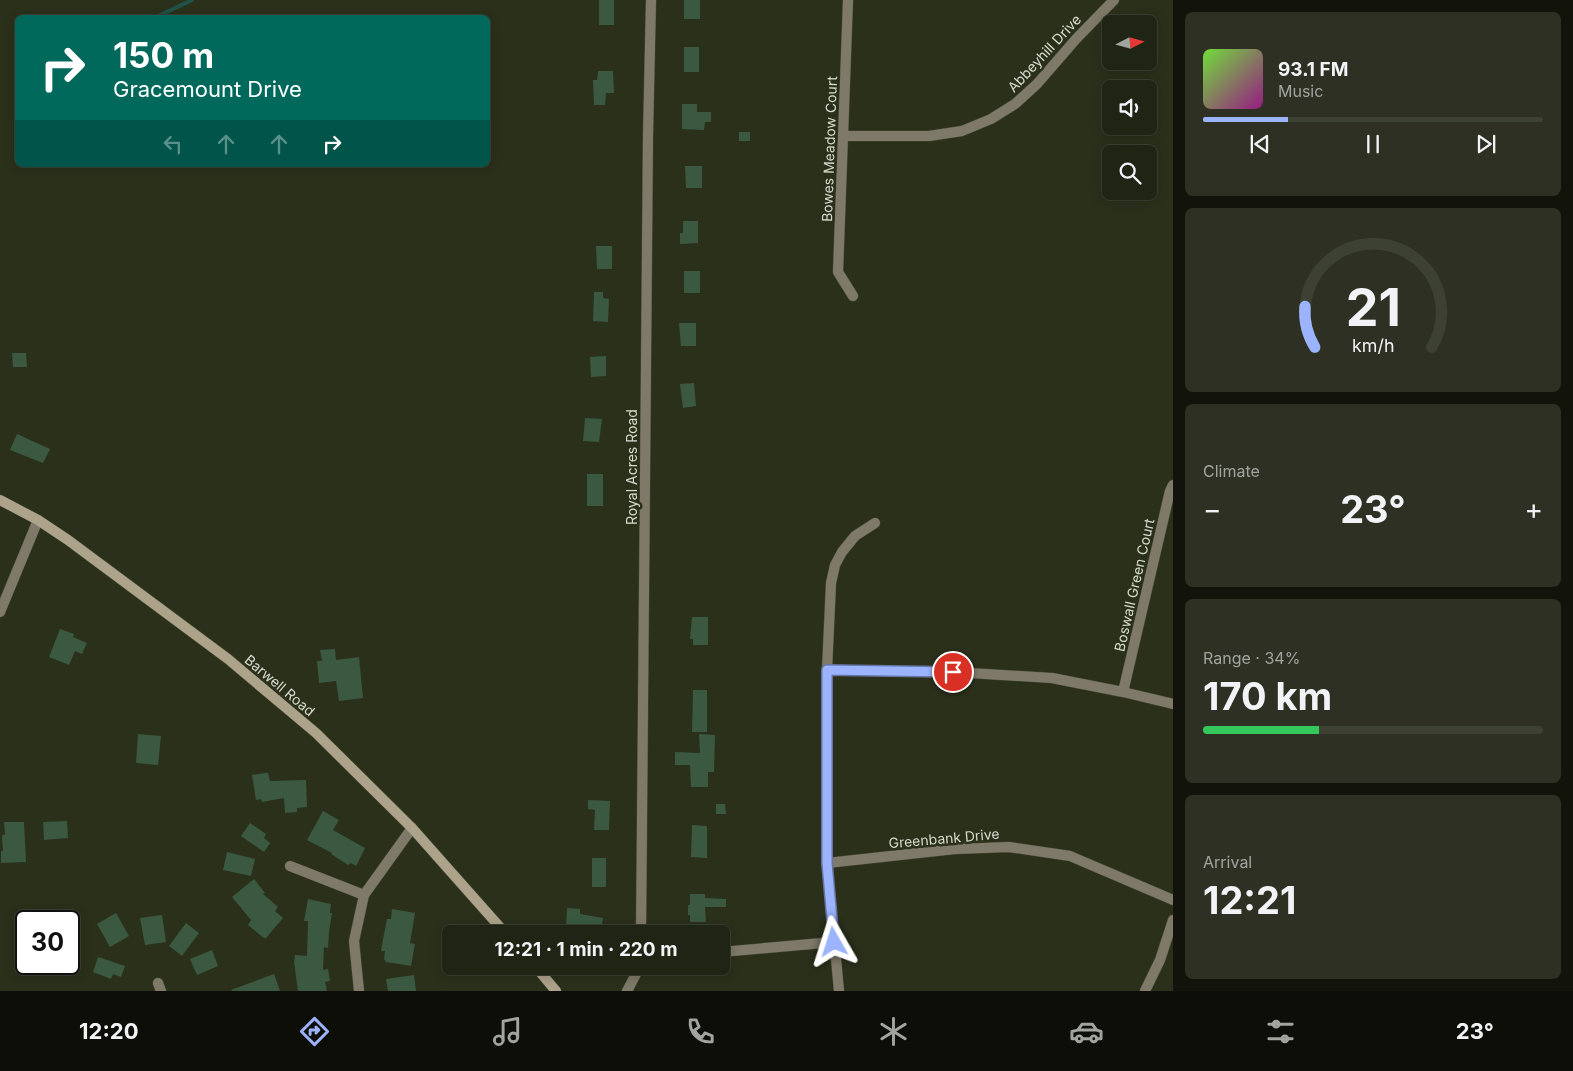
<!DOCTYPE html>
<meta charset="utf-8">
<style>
:root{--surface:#202414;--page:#2d3022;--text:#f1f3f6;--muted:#a2a4a0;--line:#3d4134;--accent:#9cb4fd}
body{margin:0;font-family:Inter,sans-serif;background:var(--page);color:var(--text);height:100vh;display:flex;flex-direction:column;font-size:19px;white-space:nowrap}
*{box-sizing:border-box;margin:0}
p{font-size:16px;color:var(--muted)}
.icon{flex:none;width:28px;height:28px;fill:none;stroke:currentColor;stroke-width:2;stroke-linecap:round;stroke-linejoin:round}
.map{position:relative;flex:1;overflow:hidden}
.details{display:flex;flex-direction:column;gap:12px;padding:12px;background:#12140b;width:400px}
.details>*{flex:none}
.hud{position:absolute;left:15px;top:15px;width:475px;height:152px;border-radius:8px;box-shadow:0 2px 12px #0003,0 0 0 1px var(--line);background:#00695c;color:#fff;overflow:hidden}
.needle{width:32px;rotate:84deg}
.tools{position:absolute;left:1102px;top:15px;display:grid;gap:10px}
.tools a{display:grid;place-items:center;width:55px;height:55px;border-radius:8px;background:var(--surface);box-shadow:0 2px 12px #0003,0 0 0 1px var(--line);font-size:25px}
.speed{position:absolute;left:15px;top:910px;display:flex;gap:10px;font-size:25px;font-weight:700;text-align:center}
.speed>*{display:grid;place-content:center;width:65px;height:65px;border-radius:50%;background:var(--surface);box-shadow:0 2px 12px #0003,0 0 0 1px var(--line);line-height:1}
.speed .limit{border:2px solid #111;border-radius:8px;background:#fff;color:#111}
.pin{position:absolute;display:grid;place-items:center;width:42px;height:42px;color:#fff;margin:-21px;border:2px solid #fff;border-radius:50%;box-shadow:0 1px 5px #0007}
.me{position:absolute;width:55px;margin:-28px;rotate:354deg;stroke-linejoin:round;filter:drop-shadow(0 0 4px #0008)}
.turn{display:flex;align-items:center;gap:18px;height:105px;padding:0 15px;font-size:22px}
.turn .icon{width:65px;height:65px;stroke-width:2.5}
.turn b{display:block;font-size:35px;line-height:42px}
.lanes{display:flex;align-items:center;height:48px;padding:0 15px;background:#0003;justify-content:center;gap:25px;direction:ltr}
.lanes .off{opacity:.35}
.big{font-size:38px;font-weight:700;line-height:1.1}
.details .card{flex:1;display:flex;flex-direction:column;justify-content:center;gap:8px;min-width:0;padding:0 18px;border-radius:8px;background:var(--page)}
.details .dial{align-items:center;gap:0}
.dial svg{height:130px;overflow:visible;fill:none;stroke:var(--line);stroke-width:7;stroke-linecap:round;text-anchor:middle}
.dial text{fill:var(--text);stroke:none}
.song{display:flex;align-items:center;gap:15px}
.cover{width:60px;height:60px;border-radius:8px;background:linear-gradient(135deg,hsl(100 70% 55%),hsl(310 70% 35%))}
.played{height:5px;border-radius:2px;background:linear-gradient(90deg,var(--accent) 25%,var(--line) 25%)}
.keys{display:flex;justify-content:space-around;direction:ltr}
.heat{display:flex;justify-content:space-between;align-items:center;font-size:28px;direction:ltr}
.charge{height:8px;border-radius:4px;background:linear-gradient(90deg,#34c759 34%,var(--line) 0)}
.trip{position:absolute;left:442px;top:925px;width:288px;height:50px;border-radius:8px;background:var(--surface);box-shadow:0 2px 12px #0003,0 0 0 1px var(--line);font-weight:700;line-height:50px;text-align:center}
.menu{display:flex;height:80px;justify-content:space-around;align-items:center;background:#0d0e08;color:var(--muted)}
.menu .icon{width:35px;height:35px}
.menu .on{color:var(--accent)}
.menu b{font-size:22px;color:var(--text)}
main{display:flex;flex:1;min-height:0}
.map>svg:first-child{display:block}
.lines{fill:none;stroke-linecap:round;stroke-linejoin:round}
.stream{stroke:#205149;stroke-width:4}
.building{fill:#3a5940}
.street-casing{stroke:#474b38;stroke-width:11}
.secondary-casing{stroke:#474b38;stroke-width:11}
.street{stroke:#7f7969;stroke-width:10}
.secondary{stroke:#ada38a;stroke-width:10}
.route-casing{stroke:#6575a4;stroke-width:12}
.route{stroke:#9cb4fd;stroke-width:9}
.labels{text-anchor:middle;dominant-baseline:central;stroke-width:5;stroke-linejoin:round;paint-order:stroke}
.street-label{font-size:14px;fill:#d7dbce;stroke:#2b301b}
</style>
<main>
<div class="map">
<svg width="1173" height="991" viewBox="0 0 1173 991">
<rect width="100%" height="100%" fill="#2b301b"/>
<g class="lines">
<path class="stream" d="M154,18L192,0"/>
</g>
<path class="building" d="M599,0H614V25H599Z
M684,0H700V19H684Z
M684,47H699V72H684Z
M598,71H613L614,93H606L605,105H594L593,80H597Z
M682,104H697V112H711V122H705L704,130L682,129Z
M739,132H750V141H739Z
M685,166H702V188H686Z
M683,221H698V243L680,244V233H683Z
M596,246H612V269H597Z
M684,271H700V293H684Z
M594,292H603V298L609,299L608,322L593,321Z
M679,323H696V346H681Z
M12,353H26L27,367H13Z
M606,356V376L591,377L590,357Z
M694,383L696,406L683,408L680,384Z
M585,418L602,419L599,442L583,441Z
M17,434L50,449L43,463L10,450Z
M587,474H603V506H587Z
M692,617H708V645H693V639H690Z
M60,629L74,634L73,637L87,643L82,654L75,651L69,665L49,657Z
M335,649L336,660L359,657L363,698L339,701L336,681L319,683L317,661H322L320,650Z
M693,690H707V732H692Z
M138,734L161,736L158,765L136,763Z
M699,734L715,735L714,772H708V787H691L690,765H675V752L700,753Z
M265,773H268L270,781L306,780L307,807L297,808V812L285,813L284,798L262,802L261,799L256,800L252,775Z
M588,800L610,801L609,830H594L595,810L588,809Z
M716,804H725L726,814H716Z
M323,811L339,820L333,830L365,848L356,866L351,863L348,865L331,854L332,853L307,840Z
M67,821L68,838L44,840L43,822Z
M4,822H24L26,862L1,863V851H3L2,835H5Z
M250,823L266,834L264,838L270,843L264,852L241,836Z
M692,825L707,826V858L691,857Z
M227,852L255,859L251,876L223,870Z
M592,858H606V887H592Z
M254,879L265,893L263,894L278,907L275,911L283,918L266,938H264L248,925L251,920L232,897Z
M690,894H705V898L726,899V907H705L706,922H690V915H688V905H690Z
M308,899L331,904L330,913H332L329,932L328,948L324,947L323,970L328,969L330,981L325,982L327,991H298L294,962L295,955L307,956L308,921H304Z
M567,908L580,909V914L603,918L600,934H584L585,928L566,927Z
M392,909L415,913L410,943L415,944L411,966L386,962L384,959L385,951H381L383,939L387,919H391Z
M116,913L129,936L110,947L97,924Z
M162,915L166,942L145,945L140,918Z
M186,923L199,933L182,956L169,946Z
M212,950L218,966L197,975L190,959Z
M98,957L125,966L121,977L113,974L111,979L93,972Z
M274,974L280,991H232L231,990Z
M414,975L416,991H388L386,979Z"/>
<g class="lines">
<g class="street-casing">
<path id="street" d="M848,0L838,272L853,296
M843,136H929L962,131L991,119L1015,104L1037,84L1076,39L1114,0
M0,612L38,520
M827,670L953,672L1052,678L1123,692L1173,704
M1123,692L1170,491L1173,485
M827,863L955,849L1009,847L1070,856L1173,900
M290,866L364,895
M641,934L648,136L651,0
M721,952L834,942
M158,983L161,991
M359,991L354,941L364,895L412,828
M627,991L636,974L638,966
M839,991L827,863V670L831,583L835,565L842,552L855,536L875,523
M1145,991L1160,960L1173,920"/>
</g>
<g class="secondary-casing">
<path id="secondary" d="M0,500L38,520L68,540L228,659L316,733L412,828L506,934
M535,966L556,991"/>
</g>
<use href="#street" class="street"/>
<use href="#secondary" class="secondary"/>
</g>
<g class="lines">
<g class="route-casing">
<path id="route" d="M834,942L827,863V670L953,672"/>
</g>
<use href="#route" class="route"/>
</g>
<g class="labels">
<g class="street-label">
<text transform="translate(1044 53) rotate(-47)">Abbeyhill Drive</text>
<text transform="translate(829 149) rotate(-88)">Bowes Meadow Court</text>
<text transform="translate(631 467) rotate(-90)">Royal Acres Road</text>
<text transform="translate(1134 585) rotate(-77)">Boswall Green Court</text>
<text transform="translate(280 685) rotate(40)">Barwell Road</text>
<text transform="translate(944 838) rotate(-5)">Greenbank Drive</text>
</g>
</g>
</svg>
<div class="tools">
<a><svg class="needle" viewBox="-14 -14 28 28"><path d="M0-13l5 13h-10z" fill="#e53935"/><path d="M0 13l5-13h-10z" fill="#a2a4a0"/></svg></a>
<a><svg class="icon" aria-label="sound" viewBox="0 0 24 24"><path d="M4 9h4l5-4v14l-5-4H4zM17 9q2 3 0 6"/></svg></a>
<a><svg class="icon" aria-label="search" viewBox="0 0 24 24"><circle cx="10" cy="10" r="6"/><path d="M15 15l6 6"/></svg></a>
</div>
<div class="speed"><div class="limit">30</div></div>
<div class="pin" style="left:953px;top:672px;background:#d93025"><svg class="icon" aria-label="arrive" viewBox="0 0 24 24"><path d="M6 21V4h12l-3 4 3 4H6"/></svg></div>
<svg class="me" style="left:834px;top:942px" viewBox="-20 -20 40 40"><path d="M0-17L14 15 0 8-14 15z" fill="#9cb4fd" stroke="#fff" stroke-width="4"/></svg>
<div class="trip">12:21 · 1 min · 220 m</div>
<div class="hud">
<div class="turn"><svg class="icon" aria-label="right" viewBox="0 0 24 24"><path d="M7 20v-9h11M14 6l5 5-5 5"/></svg><div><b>150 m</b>Gracemount Drive</div></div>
<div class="lanes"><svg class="icon off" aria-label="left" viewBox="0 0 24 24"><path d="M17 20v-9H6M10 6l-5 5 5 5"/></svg><svg class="icon off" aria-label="ahead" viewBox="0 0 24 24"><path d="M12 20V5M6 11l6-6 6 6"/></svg><svg class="icon off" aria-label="ahead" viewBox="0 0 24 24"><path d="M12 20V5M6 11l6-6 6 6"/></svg><svg class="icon" aria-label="right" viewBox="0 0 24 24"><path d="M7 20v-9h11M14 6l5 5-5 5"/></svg></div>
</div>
</div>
<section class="details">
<div class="card">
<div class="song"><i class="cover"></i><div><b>93.1 FM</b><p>Music</p></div></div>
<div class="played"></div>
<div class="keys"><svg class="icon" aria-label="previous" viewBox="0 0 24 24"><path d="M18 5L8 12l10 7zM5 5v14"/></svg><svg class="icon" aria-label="pause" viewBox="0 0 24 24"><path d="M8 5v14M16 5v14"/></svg><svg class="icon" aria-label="next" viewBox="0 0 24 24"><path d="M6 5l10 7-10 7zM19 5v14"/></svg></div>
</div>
<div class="card dial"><svg viewBox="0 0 100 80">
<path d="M14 69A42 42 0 1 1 86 69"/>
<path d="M14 69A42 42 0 0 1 8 44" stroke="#9cb4fd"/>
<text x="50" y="56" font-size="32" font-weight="700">21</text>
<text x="50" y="72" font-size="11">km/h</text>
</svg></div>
<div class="card"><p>Climate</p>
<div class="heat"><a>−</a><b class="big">23°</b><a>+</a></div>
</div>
<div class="card"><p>Range · 34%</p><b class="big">170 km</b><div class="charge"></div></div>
<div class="card"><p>Arrival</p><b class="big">12:21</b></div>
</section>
</main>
<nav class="menu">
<b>12:20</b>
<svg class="icon on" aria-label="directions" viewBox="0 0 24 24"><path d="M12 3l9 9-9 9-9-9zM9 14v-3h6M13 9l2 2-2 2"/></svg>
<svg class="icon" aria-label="music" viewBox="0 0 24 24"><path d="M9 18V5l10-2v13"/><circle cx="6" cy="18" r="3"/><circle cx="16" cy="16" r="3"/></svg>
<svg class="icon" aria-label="phone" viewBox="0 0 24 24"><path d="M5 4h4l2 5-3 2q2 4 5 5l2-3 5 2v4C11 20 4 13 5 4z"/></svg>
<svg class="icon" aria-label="climate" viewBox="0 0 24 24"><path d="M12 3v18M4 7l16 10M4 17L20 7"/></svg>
<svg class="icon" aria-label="car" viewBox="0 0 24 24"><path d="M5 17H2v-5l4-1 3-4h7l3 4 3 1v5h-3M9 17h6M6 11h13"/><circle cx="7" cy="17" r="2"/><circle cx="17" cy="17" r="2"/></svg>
<svg class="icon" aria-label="filters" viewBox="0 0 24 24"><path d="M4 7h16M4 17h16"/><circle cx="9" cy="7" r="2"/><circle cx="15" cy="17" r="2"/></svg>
<b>23°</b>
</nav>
